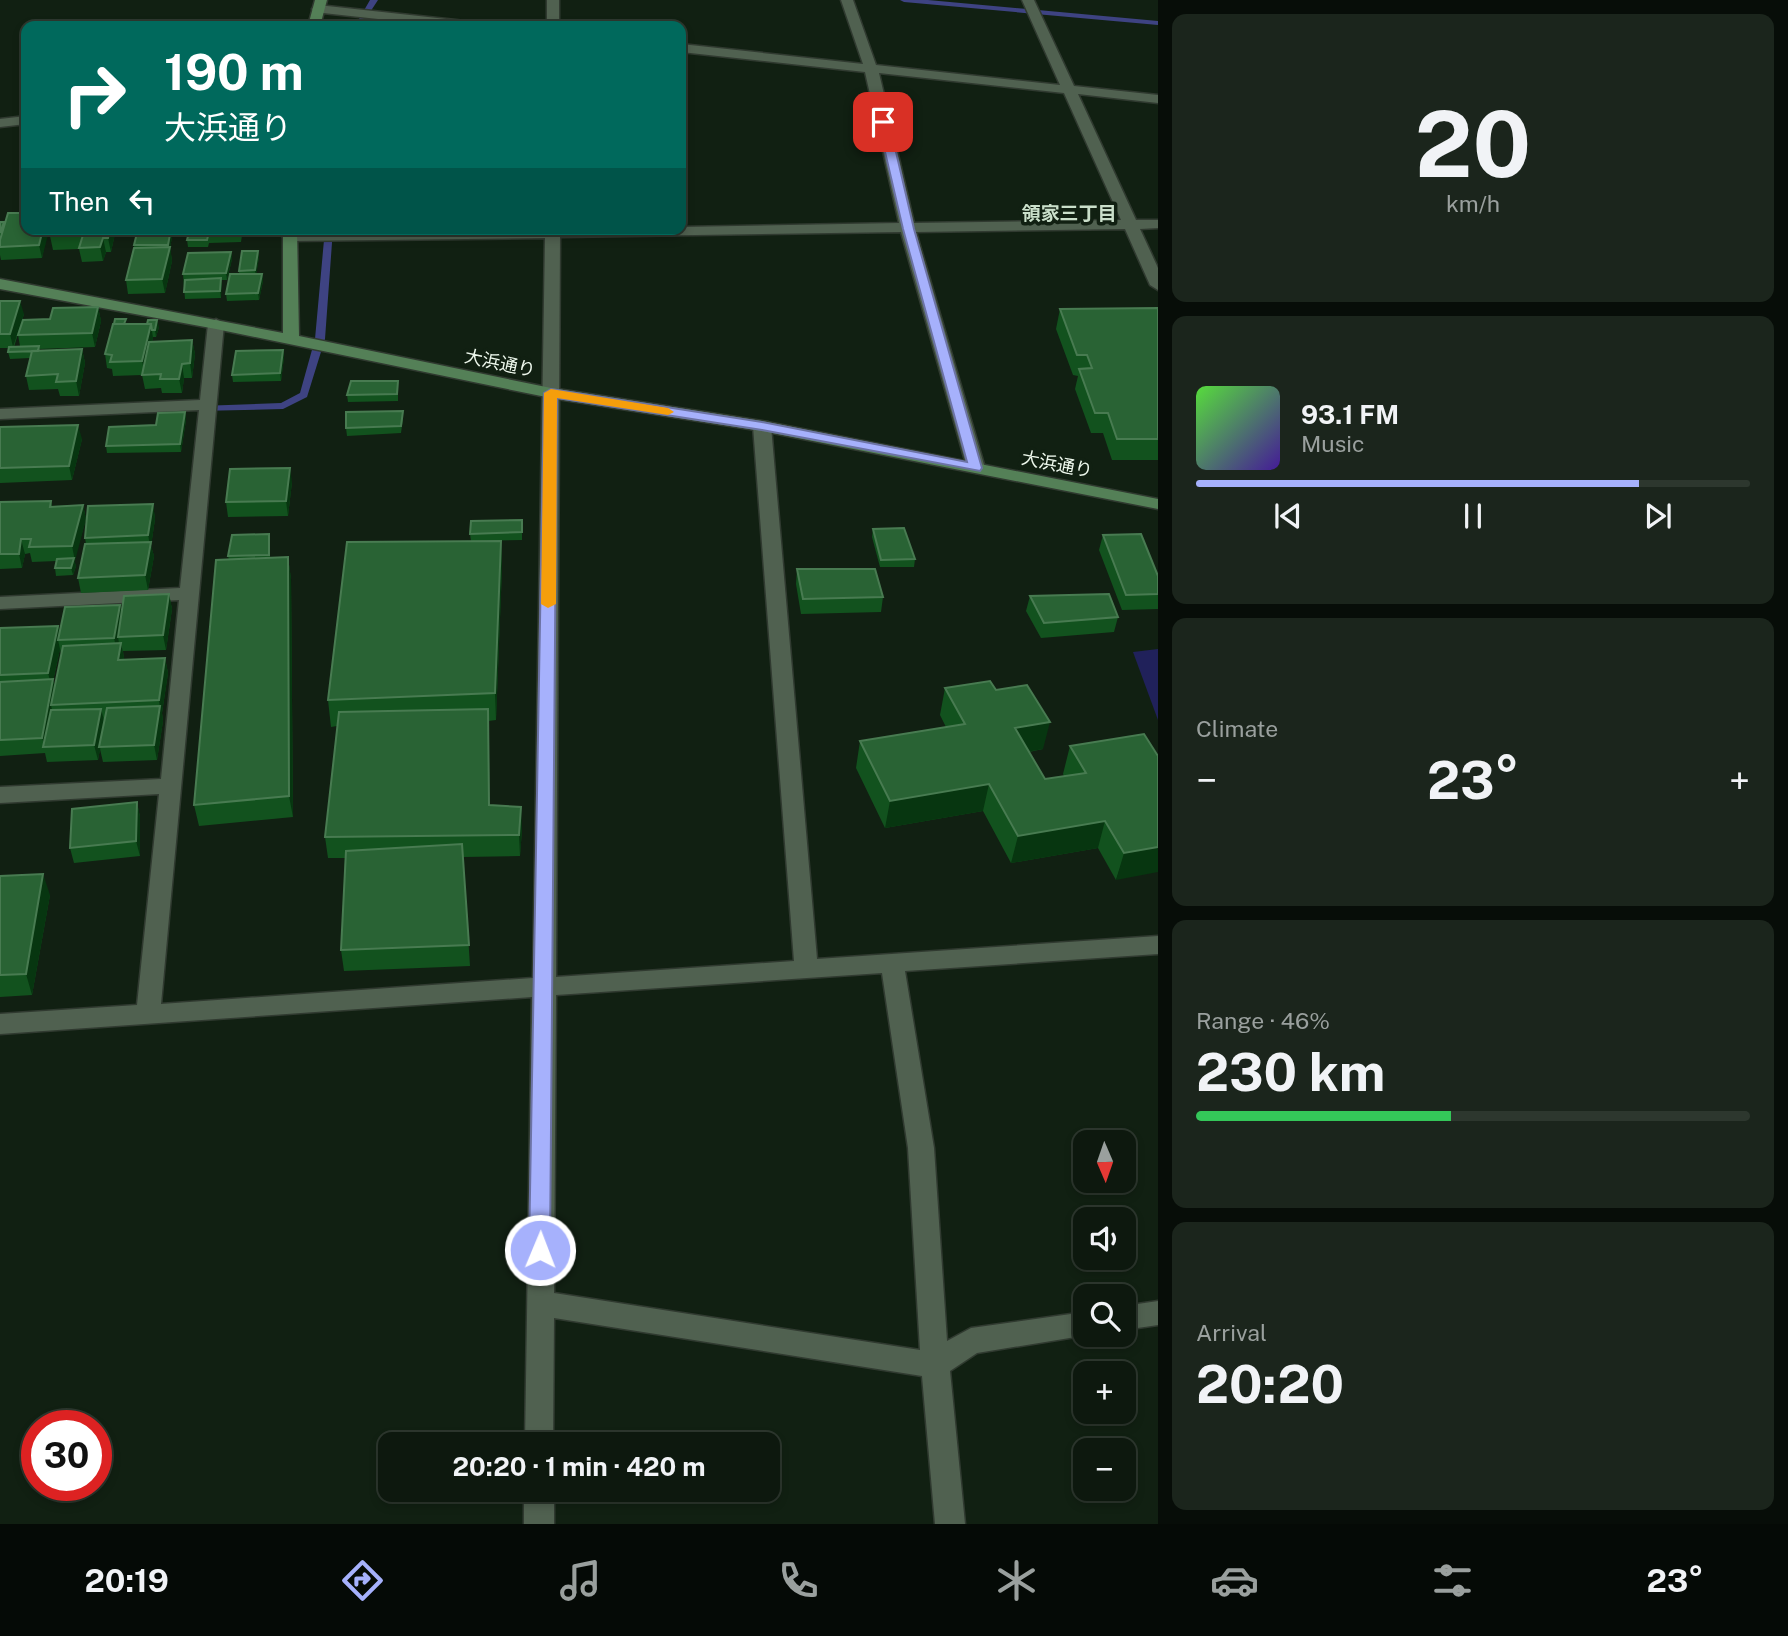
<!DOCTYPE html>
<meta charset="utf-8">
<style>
:root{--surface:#0d180e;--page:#1b251c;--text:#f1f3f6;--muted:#9aa09e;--line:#2d372e;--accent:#a6b1fc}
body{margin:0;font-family:"Public Sans","Noto Sans JP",sans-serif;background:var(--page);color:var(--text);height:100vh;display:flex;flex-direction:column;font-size:26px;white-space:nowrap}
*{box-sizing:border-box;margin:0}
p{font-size:23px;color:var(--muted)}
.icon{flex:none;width:38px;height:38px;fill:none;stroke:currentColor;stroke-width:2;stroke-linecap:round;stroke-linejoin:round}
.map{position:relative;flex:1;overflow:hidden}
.details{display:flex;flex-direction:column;gap:14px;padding:14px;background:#070d08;width:630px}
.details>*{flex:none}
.banner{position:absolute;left:21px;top:21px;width:665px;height:214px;border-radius:14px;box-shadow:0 4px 10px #0003,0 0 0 2px var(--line);background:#00695c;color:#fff;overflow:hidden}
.needle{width:46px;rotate:178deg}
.controls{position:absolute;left:1073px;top:1130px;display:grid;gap:14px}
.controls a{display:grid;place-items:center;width:63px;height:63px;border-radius:14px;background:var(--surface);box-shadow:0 4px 10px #0003,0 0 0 2px var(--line);font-size:35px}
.speed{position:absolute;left:21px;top:1410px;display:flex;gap:14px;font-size:35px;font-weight:700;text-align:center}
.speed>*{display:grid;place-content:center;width:91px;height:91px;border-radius:50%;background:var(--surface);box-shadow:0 4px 10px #0003,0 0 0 2px var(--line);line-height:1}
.speed .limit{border:10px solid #d22;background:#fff;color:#111}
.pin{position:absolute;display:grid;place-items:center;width:60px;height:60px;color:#fff;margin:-30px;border-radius:14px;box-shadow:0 4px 10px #0006}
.me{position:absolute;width:77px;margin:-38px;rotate:1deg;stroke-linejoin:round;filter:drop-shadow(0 0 5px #0008)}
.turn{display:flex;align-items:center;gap:24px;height:147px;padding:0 28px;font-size:32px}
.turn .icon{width:91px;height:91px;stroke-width:2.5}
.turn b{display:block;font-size:49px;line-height:60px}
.then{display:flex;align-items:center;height:66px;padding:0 28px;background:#0003;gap:14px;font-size:26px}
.big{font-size:52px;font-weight:700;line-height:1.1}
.details .widget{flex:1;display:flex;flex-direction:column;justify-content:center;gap:10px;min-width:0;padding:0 24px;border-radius:14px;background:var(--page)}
.details .dial{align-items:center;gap:0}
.dial b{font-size:91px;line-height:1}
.song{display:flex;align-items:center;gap:21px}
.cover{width:84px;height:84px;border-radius:10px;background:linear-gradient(135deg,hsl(110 70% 55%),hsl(260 70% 35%))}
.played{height:7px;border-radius:4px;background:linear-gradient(90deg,var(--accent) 80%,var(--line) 80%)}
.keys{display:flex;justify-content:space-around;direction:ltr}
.heat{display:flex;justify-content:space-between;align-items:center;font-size:38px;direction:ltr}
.charge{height:10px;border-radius:5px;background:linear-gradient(90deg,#34c759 46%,var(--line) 0)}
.trip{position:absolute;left:378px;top:1432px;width:402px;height:70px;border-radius:14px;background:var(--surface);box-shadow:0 4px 10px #0003,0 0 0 2px var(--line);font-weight:700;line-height:70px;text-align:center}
.dock{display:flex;height:112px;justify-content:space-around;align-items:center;background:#050a06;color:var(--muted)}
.dock .icon{width:49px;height:49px}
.dock .selected{color:var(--accent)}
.dock b{font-size:32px;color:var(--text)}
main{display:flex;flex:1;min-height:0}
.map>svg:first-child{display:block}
.green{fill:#20215a}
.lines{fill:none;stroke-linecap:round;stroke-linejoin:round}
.stream{fill:#3e4382;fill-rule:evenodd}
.street-casing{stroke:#303a30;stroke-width:3}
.secondary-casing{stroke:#303a30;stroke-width:3}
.street{fill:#506150;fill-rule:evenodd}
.secondary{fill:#548057;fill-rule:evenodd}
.wall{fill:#12521e;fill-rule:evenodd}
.shaded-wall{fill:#073610}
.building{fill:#296334;stroke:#487b51;stroke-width:2}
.route{fill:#a6b1fc;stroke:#6c73a4;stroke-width:2}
.slow{fill:#f59e0b}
.labels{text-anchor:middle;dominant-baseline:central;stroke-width:7;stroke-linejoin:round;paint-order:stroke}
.far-street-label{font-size:18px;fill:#eef8ed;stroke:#112012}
.far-neighbourhood-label{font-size:19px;font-weight:bold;fill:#cadfca;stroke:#112012}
</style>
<main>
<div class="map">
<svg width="1158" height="1524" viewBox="0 0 1158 1524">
<rect width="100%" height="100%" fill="#112012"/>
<path class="green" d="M1158,649V720L1133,652Z"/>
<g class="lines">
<path class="stream" d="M370,0H378L361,26H355Z
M900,0H928L1158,21V25L904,2Z
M325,229H333L325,339L307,397L283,409L197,411L195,409L200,406L281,403L300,393L315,339Z"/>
<g class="street-casing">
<path id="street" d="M547,0H559V26H547Z
M841,0H853L876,65L1060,85L1022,0H1034L1074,86L1158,95V103L1078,94L1136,220H1158V228L1140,229L1158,268V290L1150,285L1125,229L916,232L985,468L976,473L967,468L901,232L560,237L556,977L794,961L753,426L756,422H768L771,426L817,959L1158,936V954L905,971L934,1148L947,1341L971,1328L1085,1312V1335H1088L977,1353L950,1371L965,1524H935L922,1376L554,1318L553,1444H525L532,997L0,1034V1014L137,1005L159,794L0,803V787L161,779L179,600L0,609V597L180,588L199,410L0,419V409L200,400L208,324L216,319L224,324L161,1004L533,978L545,238L290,241L283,237L290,233L681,229V227L899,223L865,72L681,52V44L863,64ZM879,73L1064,93L1121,220L914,223ZM882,973L908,1148L920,1350L554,1293L556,995Z
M318,5L474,22L480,26H442L314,12L312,9Z
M26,116V124L0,127V119Z
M1158,1301V1325L1124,1330V1306Z
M524,1489H554V1524H524Z"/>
</g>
<g class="secondary-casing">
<path id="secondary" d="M315,0H327L320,26H308Z
M283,229H297L299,336L551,388L762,421L1158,499V509L762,431L551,398L216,329L0,289V279L283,333Z"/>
</g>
<use href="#street" class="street"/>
<use href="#secondary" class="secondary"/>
</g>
<path class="wall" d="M26,156V178H23L22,171Z
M24,213L26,229H48L42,258L1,260L0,255V222L4,225Z
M52,229H116L111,252H106L103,261L82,262L79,249L53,250L50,236Z
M138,229H172L173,233L170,247L172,261L165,293L128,294L126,280L134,248V245Z
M190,229H243L241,242L209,243L208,247H188L187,240Z
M258,251L259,257L256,274H262L263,281L259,300L227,301L226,294L239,274V271Z
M231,252L232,259L227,280H221V298L185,299L183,274Z
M0,301L24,314L14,347L20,346L18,335L50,319L98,307L101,321L95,347L39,349L40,351L82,349L85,363L79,396H60L58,389L29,390L26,376L30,358L10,359L8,352L9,348H0Z
M1158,308V460H1112L1103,433H1091L1075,389L1078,376L1073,375L1056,329L1060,309Z
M127,324L159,327L156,337H153L152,342L192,340L195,354L192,378H184L182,393H162L161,388L145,389L142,375L113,376L112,369L107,368L105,354Z
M283,350L284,357L281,381L233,382L232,375Z
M398,381V401L348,402L347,395Z
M403,411V418L401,433L347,436L346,428Z
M185,412L186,420L181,452L107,453L106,446Z
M0,427L82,439L72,480L0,483Z
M292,482L288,516L228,517L226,502Z
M51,501L52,506L83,505L86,519L74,561L76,566L73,575L56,576L55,568L56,561L32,562L30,553L25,554L22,568L0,569V502Z
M153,504L155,519L151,546L154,556L148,590L81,593L78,578L86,544L85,538Z
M522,520V540L472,541H501L502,568L496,720L488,721L489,805L522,829L520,856L463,857L470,966L344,971L341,950L345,858H328L325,837L337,726L331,727L328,700L471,541L470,534Z
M873,529L915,559L914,567H880L872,537Z
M1103,535L1158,576V609L1122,610L1099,550Z
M270,542V558L288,557L291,579L293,817L199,826L194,805L229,560L228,556Z
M797,569L883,597L881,612L801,614L796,584Z
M169,594L172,609L166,650L123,651L124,660L165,658L168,673L162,713L163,721L157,760L103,762L100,749L98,760L47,762L45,753L0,756V628L58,626L60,632L122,612ZM60,649L61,654L55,686L53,681Z
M1030,596L1118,617L1114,632L1041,638L1026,611Z
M945,688L996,690L1043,749L1029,752L1045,779L1064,776L1063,774L1070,746L1158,756L1116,880L1098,848L1011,863L983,811L885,828L856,768L860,741L946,727L940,715Z
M137,802L140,817V856L74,863L70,848Z
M0,876L50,895L32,995L0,997Z"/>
<path class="shaded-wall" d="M43,229H48L49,231L42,258L39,245Z
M110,229H116L111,252L108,238Z
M171,229H172L173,233L169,252L168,245Z
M103,238L106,252L103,261L100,247Z
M170,247L172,261L165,293L162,279Z
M258,251L259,257L256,277L255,270Z
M231,252L232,259L227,280L226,273Z
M262,274L263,281L259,300L258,293Z
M221,278L222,285L221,298L220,291Z
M20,301L24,314L13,347L10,334Z
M98,307L101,321L95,347L92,333Z
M157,320L159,327L156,337L155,330Z
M151,324L153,338L145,375L142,361Z
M192,340L195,354L192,378L190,363Z
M82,349L85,363L79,396L76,381Z
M283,350L284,357L281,381L280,373Z
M182,364L184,378L182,393L179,379Z
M185,412L186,420L181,452L180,444Z
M78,425L82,439L72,480L69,466Z
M290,468L292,482L288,516L286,501Z
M153,504L155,519L151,546L154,556L148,590L145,575L150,545L148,535Z
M83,505L86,519L75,561L72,546Z
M21,539L25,554L22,568L19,554Z
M501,541L502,568L496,720L495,693Z
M288,557L291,579L293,817L289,796Z
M74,558L76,566L73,575L71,568Z
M169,594L172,609L166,650L163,635Z
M120,605L123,620L118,637L119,643L117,653L114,638Z
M58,626L62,640H58L60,649L53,681L57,694L51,705L53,715L45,747L42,738L52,688L48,673Z
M121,643L124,658L121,675L118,660Z
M165,658L168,673L162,713L163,721L157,760L154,745L160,708L159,700Z
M101,709L105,724L98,760L94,745Z
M488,709L489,731L490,826L489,805Z
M1050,722L1043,749L1009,755L1015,728Z
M989,784L983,811L885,828L890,801Z
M137,802L140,817V856L136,841Z
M521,807L522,829L520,856L519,835Z
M1105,821L1098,848L1011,863L1018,836Z
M1158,847V872L1116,880L1124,853Z
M43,874L50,895L32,995L26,974Z"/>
<path class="building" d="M25,156L26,171H22Z
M8,213H24L23,218H26V229H43L39,245L0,247V240Z
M0,222H4L0,233Z
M52,229H110L108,238H103L100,247L79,248L83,235L50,236Z
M138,229H171L168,245H134Z
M190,229H241L240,235L208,236L207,240H187Z
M170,247L162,279L126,280L134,248Z
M242,251H258L255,270L239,271Z
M231,252L226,273L183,274L188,253Z
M230,274H262L258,293L226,294Z
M221,278L220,291L184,292L185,280Z
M0,301H20L10,334H0Z
M98,307L92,333L18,335L23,320L50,319L53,308Z
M1158,308V439H1117L1108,413H1095L1079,369L1092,368L1087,355H1077L1060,309Z
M115,319H126L124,324H114Z
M148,320H157L155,330H152L151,324H147Z
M113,324H151L142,361L110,362L112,355L105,354Z
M192,340L190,363L182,364L179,379H160L161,374L142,375L149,342Z
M39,346L38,351L8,352L9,347Z
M82,349L76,381L56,382L58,374L26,376L32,351Z
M283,350L280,373L232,375L236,351Z
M351,381H398L397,394L347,395Z
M403,411L401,426L346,428V412Z
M185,412L180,444L106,446L109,427L156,425L158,413Z
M78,425L69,466L0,468V427Z
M290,468L286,501L226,502L230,469Z
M51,501L50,507L83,505L72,546L29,547L31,539H21L19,554H0V502Z
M153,504L148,535L85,538L88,506Z
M522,520V532L470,534L471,521Z
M904,528L915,559L881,560L873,529Z
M269,534V555L228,556L232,535Z
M1141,534L1158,576V594L1126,595L1103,535Z
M501,541L495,693L328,700L347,542Z
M151,542L145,575L78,578L85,544Z
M288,557L289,796L194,805L216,560Z
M74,558L71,568H55L57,559Z
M797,569H875L883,597L803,599Z
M169,594L163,635L118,637L124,596Z
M1109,594L1118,617L1044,623L1030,596Z
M120,605L114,638L58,640L65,607Z
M58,626L48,673L0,675V628Z
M121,643L118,660L165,658L159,700L51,705L63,646Z
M53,679L42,738L0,740V682Z
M990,681L996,690L1027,685L1050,722L1015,728L1045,779L1086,773L1070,746L1144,734L1158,756V847L1124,853L1105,821L1018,836L989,784L890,801L860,741L965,724L945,688Z
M160,706L154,745L99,747L107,708Z
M101,709L94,745L43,747L51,710Z
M488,709L489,805L521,807L519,835L325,837L339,712Z
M137,802L136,841L70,848L72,809Z
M462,844L469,945L341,950L346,851Z
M43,874L26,974L0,975V876Z"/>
<path class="route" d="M883,119L889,122L914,229L982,468L980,471L762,430L557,398L550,1250L547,1257L540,1259L532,1257L529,1250L544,393L551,389L762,422L967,462L903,229L878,122Z"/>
<path class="slow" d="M551,389L668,408L674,412L668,415L557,398L556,604L548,608L541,604L544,393Z"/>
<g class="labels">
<g class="far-street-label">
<text transform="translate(500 363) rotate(12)">大浜通り</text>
<text transform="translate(1057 464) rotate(11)">大浜通り</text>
</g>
<g class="far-neighbourhood-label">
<text x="1069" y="213">領家三丁目</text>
</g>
</g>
</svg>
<div class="controls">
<a><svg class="needle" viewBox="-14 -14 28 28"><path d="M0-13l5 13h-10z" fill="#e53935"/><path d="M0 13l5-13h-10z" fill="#9aa09e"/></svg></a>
<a><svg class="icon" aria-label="sound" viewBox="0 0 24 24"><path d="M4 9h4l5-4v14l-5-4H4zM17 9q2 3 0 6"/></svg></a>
<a><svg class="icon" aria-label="search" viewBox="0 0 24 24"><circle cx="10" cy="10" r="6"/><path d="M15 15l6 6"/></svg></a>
<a>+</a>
<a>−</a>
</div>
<div class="speed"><div class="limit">30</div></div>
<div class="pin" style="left:883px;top:122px;background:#d93025"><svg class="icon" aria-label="arrive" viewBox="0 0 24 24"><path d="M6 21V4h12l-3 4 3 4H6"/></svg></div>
<svg class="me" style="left:540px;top:1250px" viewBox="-20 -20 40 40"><circle r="17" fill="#a6b1fc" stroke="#fff" stroke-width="3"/><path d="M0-11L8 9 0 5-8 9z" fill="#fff"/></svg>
<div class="trip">20:20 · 1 min · 420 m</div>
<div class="banner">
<div class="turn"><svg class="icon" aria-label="right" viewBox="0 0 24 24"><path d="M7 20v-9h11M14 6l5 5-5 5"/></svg><div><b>190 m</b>大浜通り</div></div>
<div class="then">Then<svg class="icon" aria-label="left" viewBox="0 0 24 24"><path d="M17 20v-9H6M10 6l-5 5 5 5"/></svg></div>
</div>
</div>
<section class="details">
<div class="widget dial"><b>20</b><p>km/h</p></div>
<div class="widget">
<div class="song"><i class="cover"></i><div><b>93.1 FM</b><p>Music</p></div></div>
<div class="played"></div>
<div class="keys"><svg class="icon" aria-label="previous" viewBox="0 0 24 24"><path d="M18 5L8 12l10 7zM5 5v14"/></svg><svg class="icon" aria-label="pause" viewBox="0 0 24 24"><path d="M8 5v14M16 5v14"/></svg><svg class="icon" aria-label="next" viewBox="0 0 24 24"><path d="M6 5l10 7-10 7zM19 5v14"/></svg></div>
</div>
<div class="widget"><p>Climate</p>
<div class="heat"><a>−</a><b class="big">23°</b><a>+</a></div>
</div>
<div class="widget"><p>Range · 46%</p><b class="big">230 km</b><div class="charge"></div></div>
<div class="widget"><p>Arrival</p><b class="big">20:20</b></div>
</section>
</main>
<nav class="dock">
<b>20:19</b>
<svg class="icon selected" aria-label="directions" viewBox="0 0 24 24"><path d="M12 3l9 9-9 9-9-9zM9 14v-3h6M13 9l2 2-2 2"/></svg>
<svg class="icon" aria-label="music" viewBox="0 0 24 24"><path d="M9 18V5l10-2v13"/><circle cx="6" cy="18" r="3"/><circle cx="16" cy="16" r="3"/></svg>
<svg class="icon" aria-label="phone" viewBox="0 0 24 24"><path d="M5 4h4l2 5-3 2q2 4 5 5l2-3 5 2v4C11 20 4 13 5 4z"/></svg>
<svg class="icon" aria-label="climate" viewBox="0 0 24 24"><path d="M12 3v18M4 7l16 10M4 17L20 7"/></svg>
<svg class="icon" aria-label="car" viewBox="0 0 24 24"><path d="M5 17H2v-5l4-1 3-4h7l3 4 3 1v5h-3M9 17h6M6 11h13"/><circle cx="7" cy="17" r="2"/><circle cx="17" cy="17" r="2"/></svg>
<svg class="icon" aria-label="filters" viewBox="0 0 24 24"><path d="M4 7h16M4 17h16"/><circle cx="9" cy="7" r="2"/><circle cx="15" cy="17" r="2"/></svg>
<b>23°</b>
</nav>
